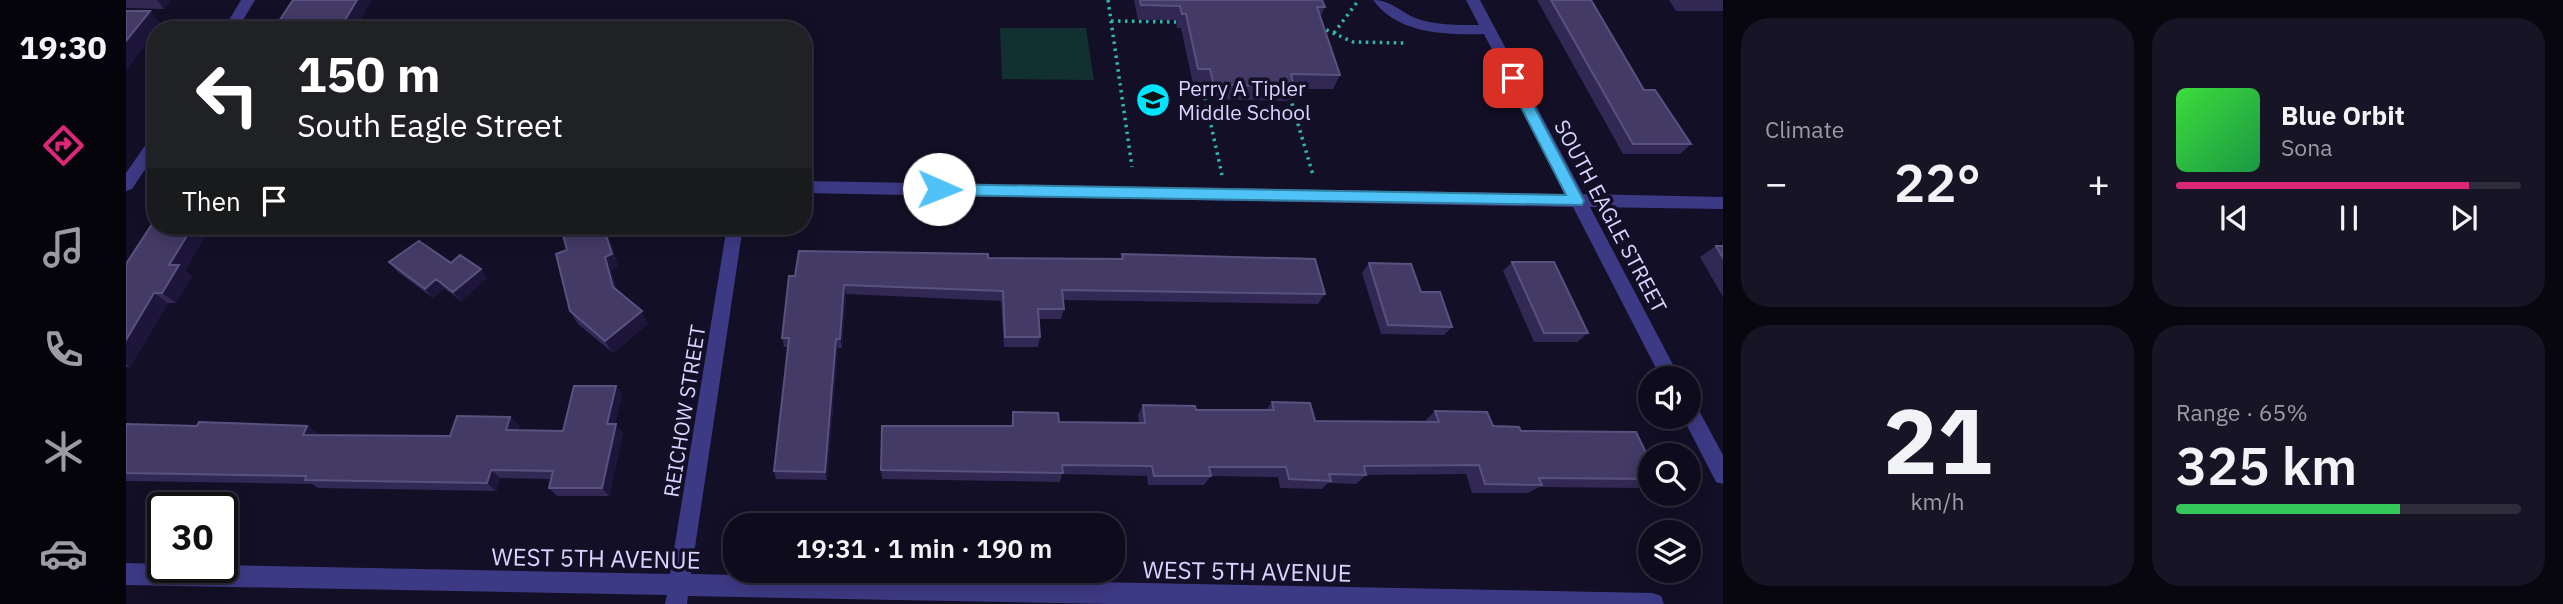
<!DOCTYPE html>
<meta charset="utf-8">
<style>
:root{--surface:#0e0b1c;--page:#171425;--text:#f1f3f6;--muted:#9b9ba3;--line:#2e2b3b;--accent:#db2777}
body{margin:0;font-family:"IBM Plex Sans",sans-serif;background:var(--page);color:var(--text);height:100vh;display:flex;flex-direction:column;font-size:26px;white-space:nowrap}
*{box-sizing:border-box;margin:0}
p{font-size:23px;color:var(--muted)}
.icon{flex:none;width:38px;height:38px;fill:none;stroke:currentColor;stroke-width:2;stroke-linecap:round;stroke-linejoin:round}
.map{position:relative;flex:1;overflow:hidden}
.sheet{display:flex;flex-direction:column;gap:18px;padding:18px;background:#08060f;width:840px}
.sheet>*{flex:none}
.banner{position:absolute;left:21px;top:21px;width:665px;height:214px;border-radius:28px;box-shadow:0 4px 18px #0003,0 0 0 2px var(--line);background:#202124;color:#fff;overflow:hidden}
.buttons{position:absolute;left:1512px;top:366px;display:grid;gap:14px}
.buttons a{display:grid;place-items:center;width:63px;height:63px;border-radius:50%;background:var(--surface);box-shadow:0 4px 18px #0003,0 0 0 2px var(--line);font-size:35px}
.speed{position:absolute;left:21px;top:492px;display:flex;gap:14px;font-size:35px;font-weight:700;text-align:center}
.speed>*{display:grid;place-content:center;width:91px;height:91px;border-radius:50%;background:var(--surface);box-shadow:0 4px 18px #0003,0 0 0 2px var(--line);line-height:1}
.speed .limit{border:4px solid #111;border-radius:10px;background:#fff;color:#111}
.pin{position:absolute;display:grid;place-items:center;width:60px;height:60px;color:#fff;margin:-30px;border-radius:14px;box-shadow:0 4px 10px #0006}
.me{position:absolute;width:77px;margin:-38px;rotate:91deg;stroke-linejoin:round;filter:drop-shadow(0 0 5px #0008)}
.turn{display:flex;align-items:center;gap:24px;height:147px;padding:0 35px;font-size:32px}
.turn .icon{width:91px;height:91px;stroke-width:2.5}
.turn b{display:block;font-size:49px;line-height:60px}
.then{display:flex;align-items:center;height:66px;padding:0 35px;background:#0003;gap:14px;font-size:26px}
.big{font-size:52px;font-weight:600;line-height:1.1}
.sheet .card{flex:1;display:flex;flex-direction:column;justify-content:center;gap:10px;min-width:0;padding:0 24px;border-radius:28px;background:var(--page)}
.sheet .dial{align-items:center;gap:0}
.dial b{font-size:91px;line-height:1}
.song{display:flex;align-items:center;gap:21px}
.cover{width:84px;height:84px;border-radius:10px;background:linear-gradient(135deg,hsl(120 70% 55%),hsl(140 70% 35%))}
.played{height:7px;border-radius:4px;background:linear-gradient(90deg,var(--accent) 85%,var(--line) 85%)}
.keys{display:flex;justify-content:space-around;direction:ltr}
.heat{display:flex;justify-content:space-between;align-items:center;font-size:38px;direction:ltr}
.charge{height:10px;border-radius:5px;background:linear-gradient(90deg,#34c759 65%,var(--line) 0)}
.sheet .tiles{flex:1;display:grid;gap:18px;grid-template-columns:repeat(2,1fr)}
.trip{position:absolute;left:597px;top:513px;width:402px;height:70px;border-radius:28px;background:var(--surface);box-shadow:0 4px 18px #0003,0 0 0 2px var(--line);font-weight:600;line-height:70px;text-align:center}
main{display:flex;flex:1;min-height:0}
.dock{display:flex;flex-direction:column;width:126px;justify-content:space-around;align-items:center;background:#06040b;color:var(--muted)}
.dock .icon{width:49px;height:49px}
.dock .current{color:var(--accent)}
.dock b{font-size:32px;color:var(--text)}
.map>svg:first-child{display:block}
.green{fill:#12302f}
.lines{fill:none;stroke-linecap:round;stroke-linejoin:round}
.path{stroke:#2fb8b0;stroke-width:3.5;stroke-dasharray:2.5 4.5;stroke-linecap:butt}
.minor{fill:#3d3a85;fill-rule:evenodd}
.wall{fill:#312854}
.shaded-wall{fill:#1d163a}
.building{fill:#433a66;stroke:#5a527e;stroke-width:2}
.route{fill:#4fc3f7;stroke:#337fa1;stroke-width:2}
.labels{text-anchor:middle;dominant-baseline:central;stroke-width:7;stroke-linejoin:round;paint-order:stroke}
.poi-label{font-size:21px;fill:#d9d4ff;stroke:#130f26;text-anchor:start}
.street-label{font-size:21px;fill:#d9d4ff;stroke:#130f26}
.near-street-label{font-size:24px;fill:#d9d4ff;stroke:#130f26}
</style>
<main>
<nav class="dock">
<b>19:30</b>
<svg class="icon current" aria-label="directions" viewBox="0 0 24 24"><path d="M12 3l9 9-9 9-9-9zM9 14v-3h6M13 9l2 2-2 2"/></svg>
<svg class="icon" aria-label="music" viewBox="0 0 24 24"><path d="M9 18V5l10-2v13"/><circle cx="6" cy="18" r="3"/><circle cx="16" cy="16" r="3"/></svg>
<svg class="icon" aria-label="phone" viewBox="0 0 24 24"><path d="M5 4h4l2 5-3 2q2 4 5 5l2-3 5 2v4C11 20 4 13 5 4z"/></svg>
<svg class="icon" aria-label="climate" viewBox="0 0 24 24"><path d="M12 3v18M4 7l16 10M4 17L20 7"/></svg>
<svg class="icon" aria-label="car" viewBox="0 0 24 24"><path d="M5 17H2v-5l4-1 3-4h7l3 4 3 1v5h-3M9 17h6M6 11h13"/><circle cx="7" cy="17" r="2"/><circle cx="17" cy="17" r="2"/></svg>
</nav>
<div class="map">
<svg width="1597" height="604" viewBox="0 0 1597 604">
<rect width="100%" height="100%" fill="#130f26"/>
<path class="green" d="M874,28H960L968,80L876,79Z"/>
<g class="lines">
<path class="path" d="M982,0L1006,167
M985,21L1050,22
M1194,27L1227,42L1280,43
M1208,33L1232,1
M1076,84L1096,175
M1162,90L1187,175"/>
<path class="minor" d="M115,0H129L111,30H97Z
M1247,0C1266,0 1275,13 1292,19C1310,25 1330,25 1348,25H1353L1340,0H1354L1457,194L1597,197V209L1464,207L1554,378H1535L1447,207L677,193V181L1440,194L1358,34C1319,35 1272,34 1247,0Z
M30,135V153L6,189L0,191V173L25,137Z
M601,226H617L565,574L1527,593L1535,596L1538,604H984L562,596L561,604H539L541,595L0,585V563L37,564V567L96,565L544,574Z
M1563,402L1570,405L1597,455V484L1590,482L1556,416H1563Z"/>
</g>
<path class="wall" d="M0,0H45L38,9L0,8Z
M1008,0H1196L1199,7L1194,17L1214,75L1207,89H1167L1161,101L1083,99L1079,84H1067L1055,28H1051L1050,20H1012Z
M1411,0H1465L1518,90L1565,144L1554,154H1497Z
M1543,0H1597V11H1550Z
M30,226H85L59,270L66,276L50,303H42L4,367H0V264Z
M218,226H293L292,228H220Z
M467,226H478L483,236L492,267L485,270L491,290L522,324L487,353L452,324L444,311Z
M1590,246H1597V297L1574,257Z
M996,254L1199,294L1192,304L937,300L938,309L935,319H912L914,337L912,347H878L875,301L720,294L716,348H712L701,480L650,479L648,471L662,347H658L656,338L663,276L862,258L994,259Z
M263,262L325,263L361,278L335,301L318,288L307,298L272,272Z
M1386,262L1462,333L1451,342H1408L1377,271Z
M1243,263L1295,292L1326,327L1318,335L1255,334L1236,273Z
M490,386L496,395L489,424L497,433L483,496H431L423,488L425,479L374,478L370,491L192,488L186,484L0,481V424L71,426H181L194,435L324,436L384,417L393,426L391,430L437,431Z
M1146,402L1189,421L1298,422L1309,411L1367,426L1395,431L1524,461V483L1516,488L1413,487L1402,493H1346L1340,474L1240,475L1230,484L1202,483L1196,489L1154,488L1152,477L1085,476L1078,485H1022L1021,476L936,474L934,482L756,479L755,470L885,426L887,412L933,422L1013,423L1012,415L1017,405L1070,410H1140Z"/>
<path class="shaded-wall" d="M31,0H45L38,9Z
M231,0H246L228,30H213Z
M24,11L35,24L31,30H30V31L0,71V41Z
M67,226H85L59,270L66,276L50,303L36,293L43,265Z
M477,226L483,236L492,267L485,270L494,300L487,287L479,257Z
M355,269L361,278L335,301L327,292Z
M310,279L318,288L307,298L299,289Z
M718,285L720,294L716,348L714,339Z
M28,293L42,303L4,367L0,364V340Z
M516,311L522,324L487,353L479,341Z
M710,339L712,348L701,480L699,472Z
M490,386L496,395L487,433L481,424Z
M384,417L393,426L389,439L380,430Z
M490,424L497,433L483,496L476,488Z
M181,426L194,435H177Z
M365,470L374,478L370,491L361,483Z"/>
<path class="building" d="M167,0H231L213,30H147Z
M1014,0H1196L1199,7H1191L1214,75L1165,74L1168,86L1088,85L1084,69H1072L1060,14H1056L1054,6L1015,5Z
M1425,0H1465L1518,90H1529L1565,144H1507Z
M0,11H24L0,41Z
M30,218V226H67L43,265H53L36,293H28L0,340V264Z
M467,226H477L486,254L479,257L487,287L516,311L479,341L444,311L430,254L441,250L437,235Z
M293,241L325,263L334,255L355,269L327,292L310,279L299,289L263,262Z
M1590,246H1597V258Z
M673,251L862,254V258L997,259L996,254L1189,259L1199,294L936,290L938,309H912L914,337H879L877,291L718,285L714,339H710L699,472L648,471L663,338H656L663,276H669Z
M1386,262H1428L1462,333H1418Z
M1243,263L1285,264L1295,292H1314L1326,327L1262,325Z
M448,386H490L481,424H490L476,488H423L427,471L365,470L361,483L179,480L180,476L0,473V424L71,426L73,422L181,426L177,435L324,436L331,416L384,417L380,430L437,431Z
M1146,402L1184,403L1189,421L1313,422L1309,411L1361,412L1367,426L1393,427L1395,431L1510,432L1524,461V479L1413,478L1416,485L1359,484L1353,465L1238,466L1240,475L1203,474L1205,481L1163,479L1160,467H1083L1085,476H1028L1026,466L936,465L937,473L755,470L756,426H887V412L932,413L933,422L1019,423L1017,405L1069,406L1070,410H1148Z"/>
<path class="route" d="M1387,73L1393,78L1458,201L1456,205L813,195L806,189L813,184L1440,195L1380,78Z"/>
<defs>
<g id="school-disc" transform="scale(1.75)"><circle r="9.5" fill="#00e5ff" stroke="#130f26"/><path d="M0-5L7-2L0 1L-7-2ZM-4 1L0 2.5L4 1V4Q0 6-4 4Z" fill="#111"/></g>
</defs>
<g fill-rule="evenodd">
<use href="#school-disc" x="1027" y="100"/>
</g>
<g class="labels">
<g class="poi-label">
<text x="1052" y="88">Perry A Tipler<tspan x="1052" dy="24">Middle School</tspan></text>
</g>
<g class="street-label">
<text transform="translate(1485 216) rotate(62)">SOUTH EAGLE STREET</text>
<text transform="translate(558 411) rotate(-81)">REICHOW STREET</text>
</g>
<g class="near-street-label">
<text transform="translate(470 558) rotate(1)">WEST 5TH AVENUE</text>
<text transform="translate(1121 571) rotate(1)">WEST 5TH AVENUE</text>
</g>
</g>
</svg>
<div class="buttons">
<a><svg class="icon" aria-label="sound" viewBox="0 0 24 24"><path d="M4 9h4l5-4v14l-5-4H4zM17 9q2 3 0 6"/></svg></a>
<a><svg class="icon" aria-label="search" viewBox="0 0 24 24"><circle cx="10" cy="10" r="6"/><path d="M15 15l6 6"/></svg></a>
<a><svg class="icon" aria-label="layers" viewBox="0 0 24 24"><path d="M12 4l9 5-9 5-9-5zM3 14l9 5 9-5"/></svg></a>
</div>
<div class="speed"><div class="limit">30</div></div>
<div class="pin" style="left:1387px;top:78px;background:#d93025"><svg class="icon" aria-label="arrive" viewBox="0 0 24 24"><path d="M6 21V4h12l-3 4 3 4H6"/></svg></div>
<svg class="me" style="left:813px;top:189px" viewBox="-20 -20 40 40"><circle r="19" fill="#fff"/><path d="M0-13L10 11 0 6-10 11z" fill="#4fc3f7"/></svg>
<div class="trip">19:31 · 1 min · 190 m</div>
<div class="banner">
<div class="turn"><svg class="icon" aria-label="left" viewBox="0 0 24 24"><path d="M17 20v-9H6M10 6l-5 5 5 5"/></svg><div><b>150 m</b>South Eagle Street</div></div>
<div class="then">Then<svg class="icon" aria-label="arrive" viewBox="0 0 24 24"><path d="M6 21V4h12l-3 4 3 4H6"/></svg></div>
</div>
</div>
<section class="sheet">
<div class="tiles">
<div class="card"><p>Climate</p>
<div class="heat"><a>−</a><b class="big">22°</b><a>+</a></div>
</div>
<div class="card">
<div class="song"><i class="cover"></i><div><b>Blue Orbit</b><p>Sona</p></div></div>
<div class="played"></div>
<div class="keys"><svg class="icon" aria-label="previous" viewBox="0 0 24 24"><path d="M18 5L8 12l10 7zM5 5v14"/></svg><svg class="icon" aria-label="pause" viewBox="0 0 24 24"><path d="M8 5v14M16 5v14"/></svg><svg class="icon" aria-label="next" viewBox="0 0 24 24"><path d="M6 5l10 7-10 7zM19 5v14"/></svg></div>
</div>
<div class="card dial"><b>21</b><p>km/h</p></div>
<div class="card"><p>Range · 65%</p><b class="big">325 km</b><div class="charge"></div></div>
</div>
</section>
</main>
